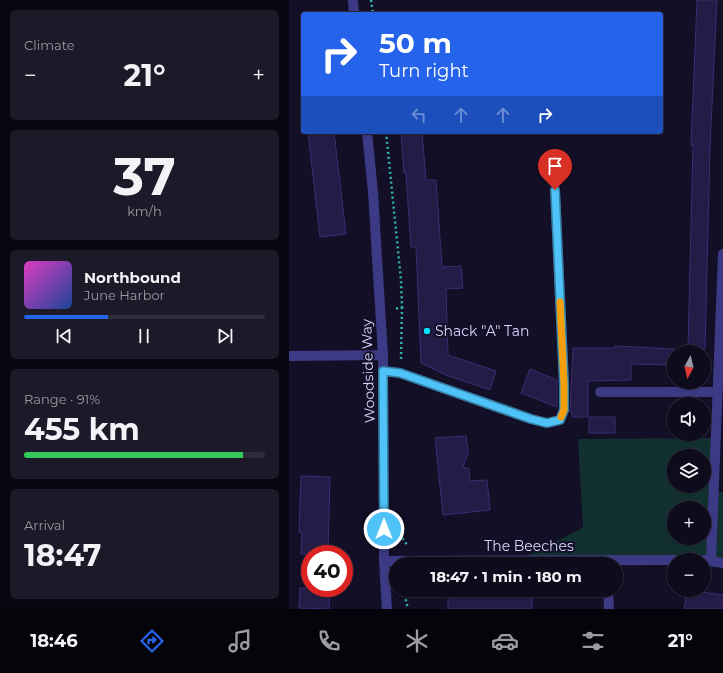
<!DOCTYPE html>
<meta charset="utf-8">
<style>
:root{--surface:#0e0b1c;--page:#1c1929;--text:#f1f3f6;--muted:#9b9ba3;--line:#2e2b3b;--accent:#2563eb}
body{margin:0;font-family:Montserrat,sans-serif;background:var(--page);color:var(--text);height:100vh;display:flex;flex-direction:column;font-size:15px;white-space:nowrap}
*{box-sizing:border-box;margin:0}
p{font-size:13px;color:var(--muted)}
.icon{flex:none;width:22px;height:22px;fill:none;stroke:currentColor;stroke-width:2;stroke-linecap:round;stroke-linejoin:round}
.map{position:relative;flex:1;overflow:hidden}
.side{display:flex;flex-direction:column;gap:10px;padding:10px;background:#08060f;width:289px}
.side>*{flex:none}
.hud{position:absolute;left:12px;top:12px;width:362px;height:122px;border-radius:4px;box-shadow:0 1px 3px #0004,0 0 0 1px var(--line);background:#2563eb;color:#fff;overflow:hidden}
.needle{width:26px;rotate:188deg}
.buttons{position:absolute;left:378px;top:345px;display:grid;gap:8px}
.buttons a{display:grid;place-items:center;width:44px;height:44px;border-radius:50%;background:var(--surface);box-shadow:0 1px 3px #0004,0 0 0 1px var(--line);font-size:20px}
.speed{position:absolute;left:12px;top:545px;display:flex;gap:8px;font-size:20px;font-weight:700;text-align:center}
.speed>*{display:grid;place-content:center;width:52px;height:52px;border-radius:50%;background:var(--surface);box-shadow:0 1px 3px #0004,0 0 0 1px var(--line);line-height:1}
.speed .limit{border:6px solid #d22;background:#fff;color:#111}
.pin{position:absolute;display:grid;place-items:center;width:34px;height:34px;color:#fff;margin:-41px -17px;border-radius:50% 50% 50% 0;rotate:-45deg;box-shadow:0 0 4px #0007}
.pin .icon{rotate:45deg}
.me{position:absolute;width:44px;margin:-22px;rotate:0deg;stroke-linejoin:round;filter:drop-shadow(0 0 3px #0008)}
.turn{display:flex;align-items:center;gap:14px;height:84px;padding:0 12px;font-size:18px}
.turn .icon{width:52px;height:52px;stroke-width:2.5}
.turn b{display:block;font-size:28px;line-height:34px}
.lanes{display:flex;align-items:center;height:38px;padding:0 12px;background:#0003;justify-content:center;gap:20px;direction:ltr}
.lanes .off{opacity:.35}
.big{font-size:30px;font-weight:700;line-height:1.1}
.side .card{flex:1;display:flex;flex-direction:column;justify-content:center;gap:6px;min-width:0;padding:0 14px;border-radius:6px;background:var(--page)}
.side .dial{align-items:center;gap:0}
.dial b{font-size:52px;line-height:1}
.song{display:flex;align-items:center;gap:12px}
.cover{width:48px;height:48px;border-radius:6px;background:linear-gradient(135deg,hsl(310 70% 55%),hsl(220 70% 35%))}
.played{height:4px;border-radius:2px;background:linear-gradient(90deg,var(--accent) 35%,var(--line) 35%)}
.keys{display:flex;justify-content:space-around;direction:ltr}
.heat{display:flex;justify-content:space-between;align-items:center;font-size:22px;direction:ltr}
.charge{height:6px;border-radius:3px;background:linear-gradient(90deg,#34c759 91%,var(--line) 0)}
.trip{position:absolute;left:100px;top:557px;width:234px;height:40px;border-radius:20px;background:var(--surface);box-shadow:0 1px 3px #0004,0 0 0 1px var(--line);font-weight:700;line-height:40px;text-align:center}
.dock{display:flex;height:64px;justify-content:space-around;align-items:center;background:#06040b;color:var(--muted)}
.dock .icon{width:28px;height:28px}
.dock .current{color:var(--accent)}
.dock b{font-size:18px;color:var(--text)}
main{display:flex;flex:1;min-height:0}
.map>svg:first-child{display:block}
.green{fill:#12302f;fill-rule:evenodd}
.building{fill:#241b47;stroke:#3b2d73}
.lines{fill:none;stroke-linecap:round;stroke-linejoin:round}
.path{stroke:#2fb8b0;stroke-width:2.5;stroke-dasharray:2 3;stroke-linecap:butt}
.minor{stroke:#3d3a85;stroke-width:10}
.route-casing{stroke:#337fa1;stroke-width:10}
.route{stroke:#4fc3f7;stroke-width:7}
.slow{stroke:#f59e0b;stroke-width:7}
.poi-dot{fill:#00e5ff;stroke:#130f26;stroke-width:1.5}
.labels{text-anchor:middle;dominant-baseline:central;stroke-width:4;stroke-linejoin:round;paint-order:stroke}
.poi-label{font-size:14px;fill:#d9d4ff;stroke:#130f26;text-anchor:start}
.street-label{font-size:14px;fill:#d9d4ff;stroke:#130f26}
</style>
<main>
<section class="side">
<div class="card"><p>Climate</p>
<div class="heat"><a>−</a><b class="big">21°</b><a>+</a></div>
</div>
<div class="card dial"><b>37</b><p>km/h</p></div>
<div class="card">
<div class="song"><i class="cover"></i><div><b>Northbound</b><p>June Harbor</p></div></div>
<div class="played"></div>
<div class="keys"><svg class="icon" aria-label="previous" viewBox="0 0 24 24"><path d="M18 5L8 12l10 7zM5 5v14"/></svg><svg class="icon" aria-label="pause" viewBox="0 0 24 24"><path d="M8 5v14M16 5v14"/></svg><svg class="icon" aria-label="next" viewBox="0 0 24 24"><path d="M6 5l10 7-10 7zM19 5v14"/></svg></div>
</div>
<div class="card"><p>Range · 91%</p><b class="big">455 km</b><div class="charge"></div></div>
<div class="card"><p>Arrival</p><b class="big">18:47</b></div>
</section>
<div class="map">
<svg width="434" height="609" viewBox="0 0 434 609">
<rect width="100%" height="100%" fill="#130f26"/>
<path class="green" d="M427,438L425,492H434V563L415,560H229L294,528L289,439ZM385,456H415V486H385ZM385,508H415V538H385Z"/>
<path class="building" d="M408,0H428L421,146L416,349H399L404,145H402Z
M19,132H45L57,234L31,237Z
M112,132H133L137,180H147L153,267L172,266L174,288L157,289L159,355L207,371L201,390L157,375L132,363L127,247H122L117,173H115Z
M326,346L385,349V365L342,364V380L299,381V417H283V413L281,412L284,348H326Z
M241,369L268,380V407L232,393Z
M300,417H326V433H300Z
M177,436L179,453L174,467L180,469L181,481L198,480L201,510L154,515L146,438Z
M12,476L41,477L39,554H12L13,532H10Z
M11,588H35V592H41L40,609L10,608Z
M159,590H243V609H159Z
M398,590L434,595V609H395Z"/>
<g class="lines">
<path class="path" d="M82,0L84,14
M97,132L112,280L113,307L106,309
M112,359L113,307
M111,534L118,545
M119,590L116,597L119,609"/>
<path class="minor" d="M64,0L65,14
M78,132L84,192L94,355L95,561L98,609
M0,356L94,355
M94,371L111,373L242,419L258,423L271,420L275,410V384L266,190
M311,392H428
M415,560L434,563
M422,560L434,254
M95,561L385,560
M319,590L320,609"/>
</g>
<g class="lines">
<g class="route-casing">
<path id="route" d="M95,529L94,371L111,373L242,419L258,423L271,420L275,410V384L266,190"/>
</g>
<use href="#route" class="route"/>
<path class="slow" d="M271,302L275,384V410L272,417"/>
</g>
<circle class="poi-dot" cx="138" cy="331" r="4"/>
<g class="labels">
<g class="poi-label">
<text x="146" y="331">Shack "A" Tan</text>
</g>
<g class="street-label">
<text transform="translate(79 371) rotate(-92)">Woodside Way</text>
<text x="240" y="546">The Beeches</text>
</g>
</g>
</svg>
<div class="buttons">
<a><svg class="needle" viewBox="-14 -14 28 28"><path d="M0-13l5 13h-10z" fill="#e53935"/><path d="M0 13l5-13h-10z" fill="#9b9ba3"/></svg></a>
<a><svg class="icon" aria-label="sound" viewBox="0 0 24 24"><path d="M4 9h4l5-4v14l-5-4H4zM17 9q2 3 0 6"/></svg></a>
<a><svg class="icon" aria-label="layers" viewBox="0 0 24 24"><path d="M12 4l9 5-9 5-9-5zM3 14l9 5 9-5"/></svg></a>
<a>+</a>
<a>−</a>
</div>
<div class="speed"><div class="limit">40</div></div>
<div class="pin" style="left:266px;top:190px;background:#d93025"><svg class="icon" aria-label="arrive" viewBox="0 0 24 24"><path d="M6 21V4h12l-3 4 3 4H6"/></svg></div>
<svg class="me" style="left:95px;top:529px" viewBox="-20 -20 40 40"><circle r="17" fill="#4fc3f7" stroke="#fff" stroke-width="3"/><path d="M0-11L8 9 0 5-8 9z" fill="#fff"/></svg>
<div class="trip">18:47 · 1 min · 180 m</div>
<div class="hud">
<div class="turn"><svg class="icon" aria-label="right" viewBox="0 0 24 24"><path d="M7 20v-9h11M14 6l5 5-5 5"/></svg><div><b>50 m</b>Turn right</div></div>
<div class="lanes"><svg class="icon off" aria-label="left" viewBox="0 0 24 24"><path d="M17 20v-9H6M10 6l-5 5 5 5"/></svg><svg class="icon off" aria-label="ahead" viewBox="0 0 24 24"><path d="M12 20V5M6 11l6-6 6 6"/></svg><svg class="icon off" aria-label="ahead" viewBox="0 0 24 24"><path d="M12 20V5M6 11l6-6 6 6"/></svg><svg class="icon" aria-label="right" viewBox="0 0 24 24"><path d="M7 20v-9h11M14 6l5 5-5 5"/></svg></div>
</div>
</div>
</main>
<nav class="dock">
<b>18:46</b>
<svg class="icon current" aria-label="directions" viewBox="0 0 24 24"><path d="M12 3l9 9-9 9-9-9zM9 14v-3h6M13 9l2 2-2 2"/></svg>
<svg class="icon" aria-label="music" viewBox="0 0 24 24"><path d="M9 18V5l10-2v13"/><circle cx="6" cy="18" r="3"/><circle cx="16" cy="16" r="3"/></svg>
<svg class="icon" aria-label="phone" viewBox="0 0 24 24"><path d="M5 4h4l2 5-3 2q2 4 5 5l2-3 5 2v4C11 20 4 13 5 4z"/></svg>
<svg class="icon" aria-label="climate" viewBox="0 0 24 24"><path d="M12 3v18M4 7l16 10M4 17L20 7"/></svg>
<svg class="icon" aria-label="car" viewBox="0 0 24 24"><path d="M5 17H2v-5l4-1 3-4h7l3 4 3 1v5h-3M9 17h6M6 11h13"/><circle cx="7" cy="17" r="2"/><circle cx="17" cy="17" r="2"/></svg>
<svg class="icon" aria-label="filters" viewBox="0 0 24 24"><path d="M4 7h16M4 17h16"/><circle cx="9" cy="7" r="2"/><circle cx="15" cy="17" r="2"/></svg>
<b>21°</b>
</nav>
